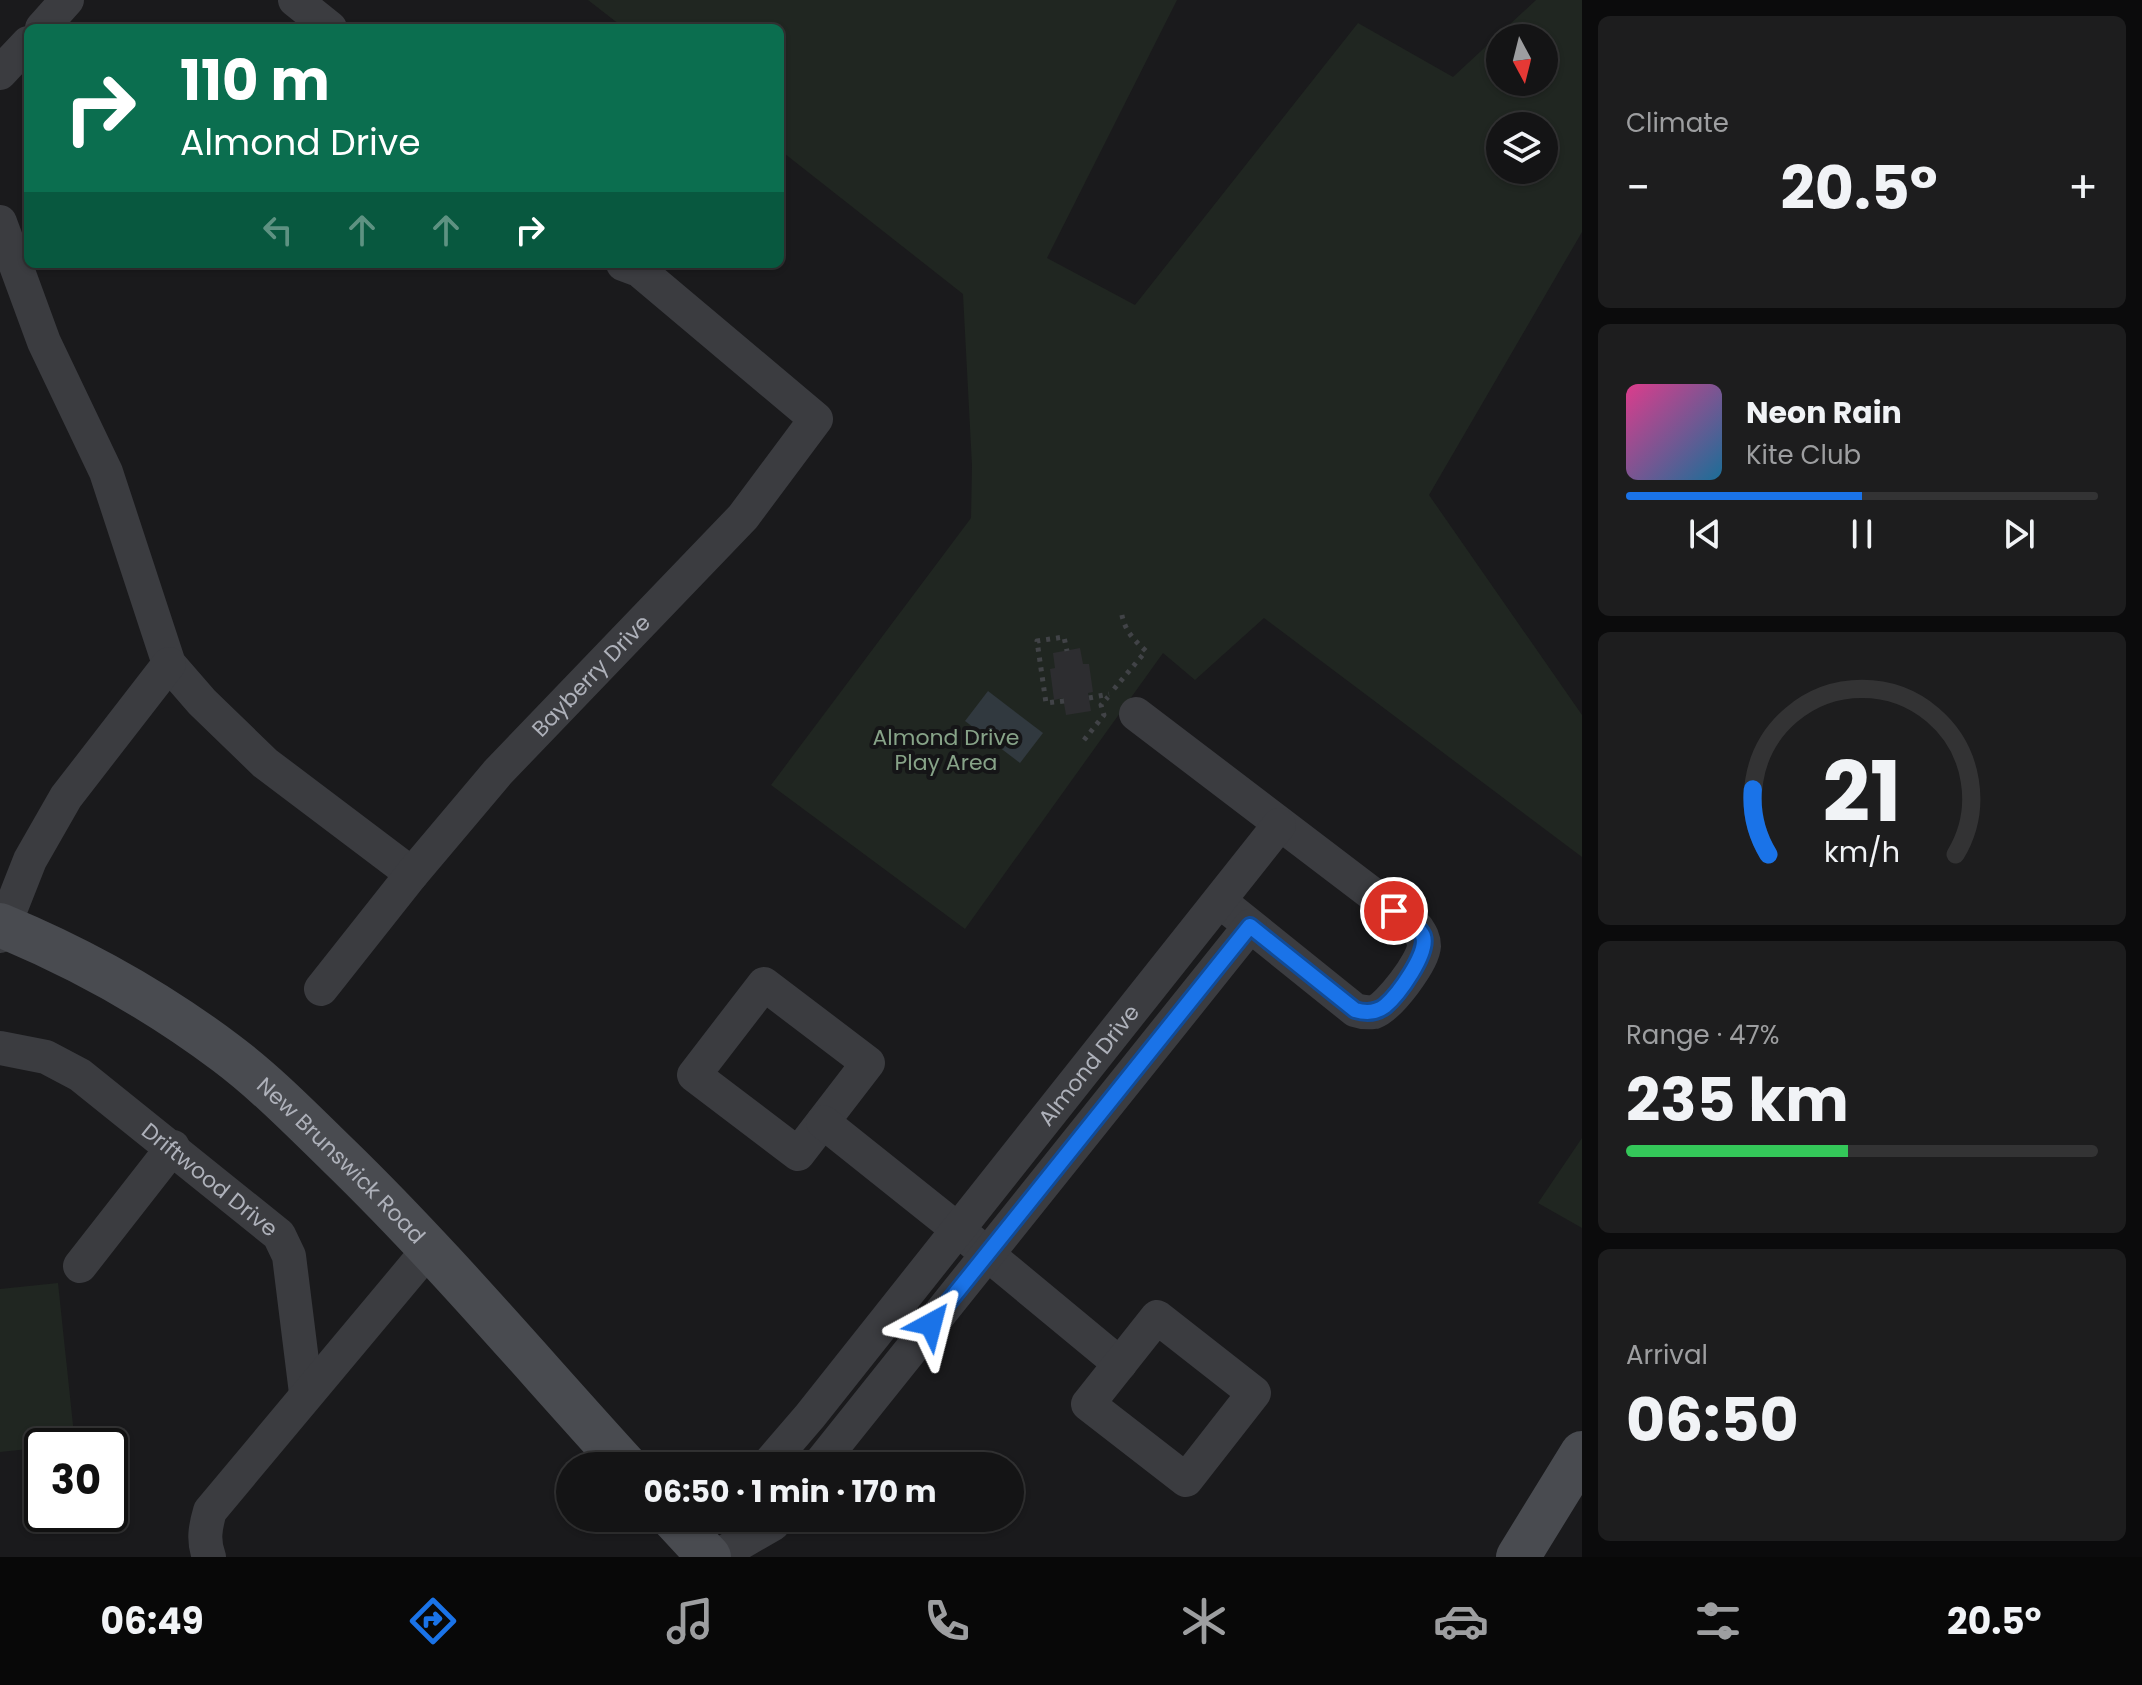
<!DOCTYPE html>
<meta charset="utf-8">
<style>
:root{--surface:#141415;--page:#1d1d1e;--text:#f1f3f6;--muted:#9d9ea0;--line:#333334;--accent:#1a73e8}
body{margin:0;font-family:Poppins,sans-serif;background:var(--page);color:var(--text);height:100vh;display:flex;flex-direction:column;font-size:30px;white-space:nowrap}
*{box-sizing:border-box;margin:0}
p{font-size:26px;color:var(--muted)}
.icon{flex:none;width:44px;height:44px;fill:none;stroke:currentColor;stroke-width:2;stroke-linecap:round;stroke-linejoin:round}
.map{position:relative;flex:1;overflow:hidden}
.drawer{display:flex;flex-direction:column;gap:16px;padding:16px;background:#0b0b0c;width:560px}
.drawer>*{flex:none}
.guide{position:absolute;left:24px;top:24px;width:760px;height:244px;border-radius:12px;box-shadow:0 2px 6px #0004,0 0 0 2px var(--line);background:#0b6e4f;color:#fff;overflow:hidden}
.needle{width:52px;rotate:173deg}
.controls{position:absolute;left:1486px;top:24px;display:grid;gap:16px}
.controls a{display:grid;place-items:center;width:72px;height:72px;border-radius:50%;background:var(--surface);box-shadow:0 2px 6px #0004,0 0 0 2px var(--line);font-size:40px}
.speed{position:absolute;left:24px;top:1428px;display:flex;gap:16px;font-size:40px;font-weight:700;text-align:center}
.speed>*{display:grid;place-content:center;width:104px;height:104px;border-radius:50%;background:var(--surface);box-shadow:0 2px 6px #0004,0 0 0 2px var(--line);line-height:1}
.speed .limit{border:4px solid #111;border-radius:12px;background:#fff;color:#111}
.pin{position:absolute;display:grid;place-items:center;width:68px;height:68px;color:#fff;margin:-34px;border:4px solid #fff;border-radius:50%;box-shadow:0 2px 8px #0007}
.me{position:absolute;width:88px;margin:-44px;rotate:38deg;stroke-linejoin:round;filter:drop-shadow(0 0 6px #0008)}
.turn{display:flex;align-items:center;gap:28px;height:168px;padding:0 24px;font-size:36px}
.turn .icon{width:104px;height:104px;stroke-width:2.5}
.turn b{display:block;font-size:56px;line-height:68px}
.lanes{display:flex;align-items:center;height:76px;padding:0 24px;background:#0003;justify-content:center;gap:40px;direction:ltr}
.lanes .off{opacity:.35}
.big{font-size:60px;font-weight:700;line-height:1.1}
.drawer .card{flex:1;display:flex;flex-direction:column;justify-content:center;gap:12px;min-width:0;padding:0 28px;border-radius:12px;background:var(--page)}
.drawer .dial{align-items:center;gap:0}
.dial svg{height:208px;overflow:visible;fill:none;stroke:var(--line);stroke-width:7;stroke-linecap:round;text-anchor:middle}
.dial text{fill:var(--text);stroke:none}
.song{display:flex;align-items:center;gap:24px}
.cover{width:96px;height:96px;border-radius:12px;background:linear-gradient(135deg,hsl(330 70% 55%),hsl(200 70% 35%))}
.played{height:8px;border-radius:4px;background:linear-gradient(90deg,var(--accent) 50%,var(--line) 50%)}
.keys{display:flex;justify-content:space-around;direction:ltr}
.heat{display:flex;justify-content:space-between;align-items:center;font-size:44px;direction:ltr}
.charge{height:12px;border-radius:6px;background:linear-gradient(90deg,#34c759 47%,var(--line) 0)}
.trip{position:absolute;left:556px;top:1452px;width:468px;height:80px;border-radius:40px;background:var(--surface);box-shadow:0 2px 6px #0004,0 0 0 2px var(--line);font-weight:700;line-height:80px;text-align:center}
.dock{display:flex;height:128px;justify-content:space-around;align-items:center;background:#080808;color:var(--muted)}
.dock .icon{width:56px;height:56px}
.dock .active{color:var(--accent)}
.dock b{font-size:36px;color:var(--text)}
main{display:flex;flex:1;min-height:0}
.map>svg:first-child{display:block}
.green{fill:#202621;fill-rule:evenodd}
.water{fill:#31393f}
.building{fill:#2d2d30}
.lines{fill:none;stroke-linecap:round;stroke-linejoin:round}
.path{stroke:#414347;stroke-width:5;stroke-dasharray:4 6;stroke-linecap:butt}
.street{stroke:#3b3c40;stroke-width:34}
.secondary{stroke:#494b50;stroke-width:44}
.route-casing{stroke:#114b97;stroke-width:20}
.route{stroke:#1a73e8;stroke-width:14}
.labels{text-anchor:middle;dominant-baseline:central;stroke-width:8;stroke-linejoin:round;paint-order:stroke}
.street-label{font-size:22px;fill:#aeb1ba;stroke:#151517}
.park-label{font-size:22px;fill:#87a388;stroke:#151517}
</style>
<main>
<div class="map">
<svg width="1582" height="1557" viewBox="0 0 1582 1557">
<rect width="100%" height="100%" fill="#1a1a1c"/>
<path class="green" d="M588,0H1177L1047,258L1135,305L1358,23L1453,77L1536,0H1582V232L1429,495L1582,715V857L1264,618L1195,680L1163,653L965,929L771,785L971,518L972,465L963,294L780,150V28H624ZM1500,38H1544V82H1500ZM1500,126H1544V170H1500Z
M1582,1138V1228L1538,1203Z
M58,1283L75,1444L0,1452V1289Z"/>
<path class="water" d="M988,691L1043,733L1020,763L965,721Z"/>
<path class="building" d="M1080,648L1083,664H1089L1093,692L1088,693L1091,711L1066,715L1063,698L1054,700L1050,669L1055,668L1053,653Z"/>
<g class="lines">
<path class="path" d="M1114,689L1146,651C1132,638 1124,630 1121,610
M1089,698L1109,694
M1064,701L1046,703L1037,641L1064,637L1067,651
M1084,740L1104,715L1101,705L1108,697"/>
<g class="street">
<path d="M295,0L330,28"/>
<path d="M42,28L67,0"/>
<path d="M0,73L28,43"/>
<path d="M0,222L44,342L106,472L169,664L202,702L265,763L412,874"/>
<path d="M1136,714L1417,928C1421,934 1424,939 1424,946C1423,962 1389,1007 1374,1012C1367,1013 1361,1012 1355,1010L1232,911"/>
<path d="M0,936L30,860L66,797L169,664"/>
<path d="M764,984L868,1063L798,1154L694,1075Z"/>
<path id="s1" d="M321,989L412,874L498,772L743,517L816,419L639,270L623,264"/>
<path id="s2" d="M0,1048L46,1057L80,1075L279,1235L289,1256L306,1393"/>
<path d="M823,1122L957,1229L1120,1364"/>
<path d="M80,1266L173,1147"/>
<path d="M1157,1317L1254,1393L1186,1480L1088,1404Z"/>
<path id="s3" d="M767,1466L810,1416L1279,825"/>
<path d="M818,1466L1250,926"/>
<path d="M209,1557C203,1541 205,1528 210,1511L429,1249"/>
<path d="M716,1557L773,1524L777,1518"/>
</g>
<g class="secondary">
<path id="s4" d="M0,925C80,958 157,1001 226,1053C266,1083 302,1120 338,1155C439,1253 531,1362 626,1466"/>
<path d="M673,1518L709,1557"/>
<path d="M1518,1557L1582,1453"/>
</g>
</g>
<g class="lines">
<g class="route-casing">
<path id="route" d="M931,1324L1250,926L1355,1010C1365,1013 1376,1013 1385,1006C1398,995 1429,953 1423,936C1418,925 1403,918 1394,911"/>
</g>
<use href="#route" class="route"/>
</g>
<g class="labels">
<g class="street-label">
<text stroke="none"><textPath href="#s1" startOffset="414">Bayberry Drive</textPath></text>
<text stroke="none"><textPath href="#s3" startOffset="514">Almond Drive</textPath></text>
<text stroke="none"><textPath href="#s4" startOffset="418">New Brunswick Road</textPath></text>
<text stroke="none"><textPath href="#s2" startOffset="252">Driftwood Drive</textPath></text>
</g>
<g class="park-label">
<text x="946" y="737">Almond Drive<tspan x="946" dy="25">Play Area</tspan></text>
</g>
</g>
</svg>
<div class="controls">
<a><svg class="needle" viewBox="-14 -14 28 28"><path d="M0-13l5 13h-10z" fill="#e53935"/><path d="M0 13l5-13h-10z" fill="#9d9ea0"/></svg></a>
<a><svg class="icon" aria-label="layers" viewBox="0 0 24 24"><path d="M12 4l9 5-9 5-9-5zM3 14l9 5 9-5"/></svg></a>
</div>
<div class="speed"><div class="limit">30</div></div>
<div class="pin" style="left:1394px;top:911px;background:#d93025"><svg class="icon" aria-label="arrive" viewBox="0 0 24 24"><path d="M6 21V4h12l-3 4 3 4H6"/></svg></div>
<svg class="me" style="left:931px;top:1324px" viewBox="-20 -20 40 40"><path d="M0-17L14 15 0 8-14 15z" fill="#1a73e8" stroke="#fff" stroke-width="4"/></svg>
<div class="trip">06:50 · 1 min · 170 m</div>
<div class="guide">
<div class="turn"><svg class="icon" aria-label="right" viewBox="0 0 24 24"><path d="M7 20v-9h11M14 6l5 5-5 5"/></svg><div><b>110 m</b>Almond Drive</div></div>
<div class="lanes"><svg class="icon off" aria-label="left" viewBox="0 0 24 24"><path d="M17 20v-9H6M10 6l-5 5 5 5"/></svg><svg class="icon off" aria-label="ahead" viewBox="0 0 24 24"><path d="M12 20V5M6 11l6-6 6 6"/></svg><svg class="icon off" aria-label="ahead" viewBox="0 0 24 24"><path d="M12 20V5M6 11l6-6 6 6"/></svg><svg class="icon" aria-label="right" viewBox="0 0 24 24"><path d="M7 20v-9h11M14 6l5 5-5 5"/></svg></div>
</div>
</div>
<section class="drawer">
<div class="card"><p>Climate</p>
<div class="heat"><a>−</a><b class="big">20.5°</b><a>+</a></div>
</div>
<div class="card">
<div class="song"><i class="cover"></i><div><b>Neon Rain</b><p>Kite Club</p></div></div>
<div class="played"></div>
<div class="keys"><svg class="icon" aria-label="previous" viewBox="0 0 24 24"><path d="M18 5L8 12l10 7zM5 5v14"/></svg><svg class="icon" aria-label="pause" viewBox="0 0 24 24"><path d="M8 5v14M16 5v14"/></svg><svg class="icon" aria-label="next" viewBox="0 0 24 24"><path d="M6 5l10 7-10 7zM19 5v14"/></svg></div>
</div>
<div class="card dial"><svg viewBox="0 0 100 80">
<path d="M14 69A42 42 0 1 1 86 69"/>
<path d="M14 69A42 42 0 0 1 8 44" stroke="#1a73e8"/>
<text x="50" y="56" font-size="32" font-weight="700">21</text>
<text x="50" y="72" font-size="11">km/h</text>
</svg></div>
<div class="card"><p>Range · 47%</p><b class="big">235 km</b><div class="charge"></div></div>
<div class="card"><p>Arrival</p><b class="big">06:50</b></div>
</section>
</main>
<nav class="dock">
<b>06:49</b>
<svg class="icon active" aria-label="directions" viewBox="0 0 24 24"><path d="M12 3l9 9-9 9-9-9zM9 14v-3h6M13 9l2 2-2 2"/></svg>
<svg class="icon" aria-label="music" viewBox="0 0 24 24"><path d="M9 18V5l10-2v13"/><circle cx="6" cy="18" r="3"/><circle cx="16" cy="16" r="3"/></svg>
<svg class="icon" aria-label="phone" viewBox="0 0 24 24"><path d="M5 4h4l2 5-3 2q2 4 5 5l2-3 5 2v4C11 20 4 13 5 4z"/></svg>
<svg class="icon" aria-label="climate" viewBox="0 0 24 24"><path d="M12 3v18M4 7l16 10M4 17L20 7"/></svg>
<svg class="icon" aria-label="car" viewBox="0 0 24 24"><path d="M5 17H2v-5l4-1 3-4h7l3 4 3 1v5h-3M9 17h6M6 11h13"/><circle cx="7" cy="17" r="2"/><circle cx="17" cy="17" r="2"/></svg>
<svg class="icon" aria-label="filters" viewBox="0 0 24 24"><path d="M4 7h16M4 17h16"/><circle cx="9" cy="7" r="2"/><circle cx="15" cy="17" r="2"/></svg>
<b>20.5°</b>
</nav>
